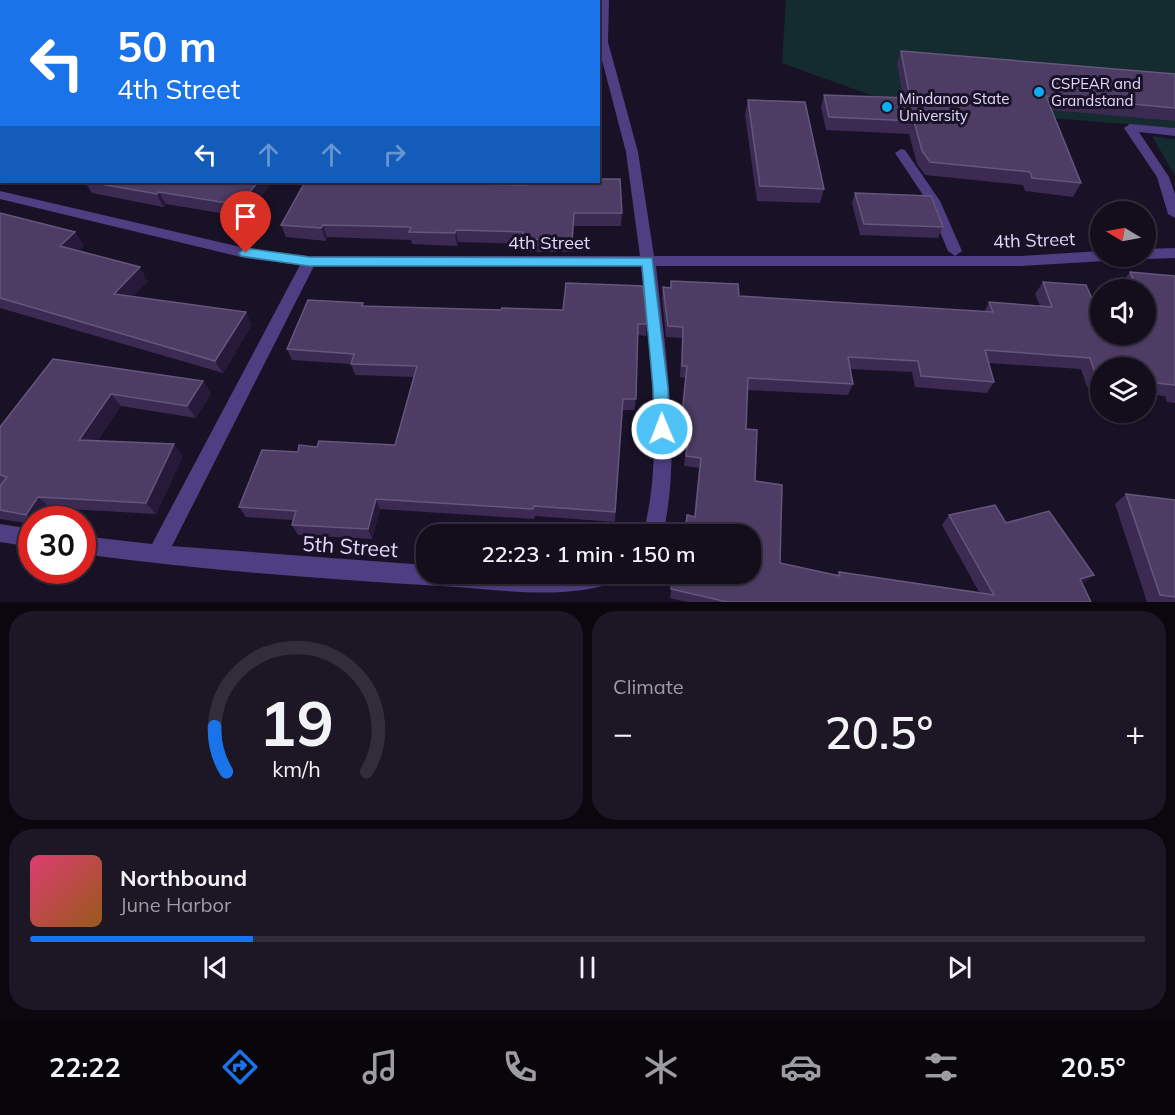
<!DOCTYPE html>
<meta charset="utf-8">
<style>
:root{--surface:#130d1c;--page:#1c1625;--text:#f1f3f6;--muted:#9d9ca3;--line:#322d3b;--accent:#1a73e8}
body{margin:0;font-family:Mulish,sans-serif;background:var(--page);color:var(--text);height:100vh;display:flex;flex-direction:column;font-size:22px;white-space:nowrap}
*{box-sizing:border-box;margin:0}
p{font-size:20px;color:var(--muted)}
.icon{flex:none;width:33px;height:33px;fill:none;stroke:currentColor;stroke-width:2;stroke-linecap:round;stroke-linejoin:round}
.map{position:relative;height:602px;overflow:hidden}
.sheet{display:flex;flex-direction:column;gap:9px;padding:9px;background:#0a070f;flex:1}
.sheet>*{flex:none}
.banner{position:absolute;left:0px;top:0px;width:600px;height:183px;box-shadow:0 2px 4px #0004,0 0 0 2px var(--line);background:#1a73e8;color:#fff;overflow:hidden}
.needle{width:39px;rotate:280deg}
.buttons{position:absolute;left:1090px;top:201px;display:grid;gap:12px}
.buttons a{display:grid;place-items:center;width:66px;height:66px;border-radius:50%;background:var(--surface);box-shadow:0 2px 4px #0004,0 0 0 2px var(--line);font-size:30px}
.speed{position:absolute;left:18px;top:506px;display:flex;gap:12px;font-size:30px;font-weight:700;text-align:center}
.speed>*{display:grid;place-content:center;width:78px;height:78px;border-radius:50%;background:var(--surface);box-shadow:0 2px 4px #0004,0 0 0 2px var(--line);line-height:1}
.speed .limit{border:9px solid #d22;background:#fff;color:#111}
.pin{position:absolute;display:grid;place-items:center;width:51px;height:51px;color:#fff;margin:-62px -26px;border-radius:50% 50% 50% 0;rotate:-45deg;box-shadow:0 0 6px #0007}
.pin .icon{rotate:45deg}
.me{position:absolute;width:66px;margin:-33px;rotate:359deg;stroke-linejoin:round;filter:drop-shadow(0 0 4px #0008)}
.turn{display:flex;align-items:center;gap:21px;height:126px;padding:0 18px;font-size:27px}
.turn .icon{width:78px;height:78px;stroke-width:2.5}
.turn b{display:block;font-size:42px;line-height:51px}
.lanes{display:flex;align-items:center;height:57px;padding:0 18px;background:#0003;justify-content:center;gap:30px;direction:ltr}
.lanes .off{opacity:.35}
.big{font-size:45px;font-weight:600;line-height:1.1}
.sheet .tile{flex:1;display:flex;flex-direction:column;justify-content:center;gap:9px;min-width:0;padding:0 21px;border-radius:24px;background:var(--page)}
.sheet .dial{align-items:center;gap:0}
.dial svg{height:156px;overflow:visible;fill:none;stroke:var(--line);stroke-width:7;stroke-linecap:round;text-anchor:middle}
.dial text{fill:var(--text);stroke:none}
.song{display:flex;align-items:center;gap:18px}
.cover{width:72px;height:72px;border-radius:9px;background:linear-gradient(135deg,hsl(340 70% 55%),hsl(30 70% 35%))}
.played{height:6px;border-radius:3px;background:linear-gradient(90deg,var(--accent) 20%,var(--line) 20%)}
.keys{display:flex;justify-content:space-around;direction:ltr}
.heat{display:flex;justify-content:space-between;align-items:center;font-size:33px;direction:ltr}
.sheet .tiles{flex:1;display:grid;gap:9px;grid-template-columns:1fr 1fr}
.tile:last-child{grid-column:span 2}
.trip{position:absolute;left:416px;top:524px;width:345px;height:60px;border-radius:24px;background:var(--surface);box-shadow:0 2px 4px #0004,0 0 0 2px var(--line);font-weight:600;line-height:60px;text-align:center}
.dock{display:flex;height:96px;justify-content:space-around;align-items:center;background:#08050b;color:var(--muted)}
.dock .icon{width:42px;height:42px}
.dock .selected{color:var(--accent)}
.dock b{font-size:27px;color:var(--text)}
.map>svg:first-child{display:block}
.green{fill:#142b2f}
.lines{fill:none;stroke-linecap:round;stroke-linejoin:round}
.minor{fill:#4f3e82;fill-rule:evenodd}
.wall{fill:#3b2b53}
.shaded-wall{fill:#261939}
.building{fill:#4d3d65;stroke:#64567d;stroke-width:1.5}
.route{fill:#4fc3f7;stroke:#337fa1;stroke-width:1.5}
.poi-dot{fill:#0eadf2;stroke:#191126;stroke-width:2}
.labels{text-anchor:middle;dominant-baseline:central;stroke-width:6;stroke-linejoin:round;paint-order:stroke}
.far-poi-label{font-size:15px;fill:#e3d7fd;stroke:#191126;text-anchor:start}
.street-label{font-size:18px;fill:#e3d7fd;stroke:#191126}
.near-street-label{font-size:21px;fill:#e3d7fd;stroke:#191126}
</style>
<div class="map">
<svg width="1175" height="602" viewBox="0 0 1175 602">
<rect width="100%" height="100%" fill="#191126"/>
<path class="green" d="M786,0H1175V128L900,106L782,63Z
M1152,136L1175,139V176Z"/>
<g class="lines">
<path class="minor" d="M221,0H240L242,2H222Z
M599,0H609L608,42L638,152L654,256H955L948,251L927,201L895,153L901,149L905,150L940,201L962,251L955,256H1021L1101,251V256H1112L1105,261L1021,266H656C665,349 682,452 663,534H643C665,453 649,349 641,266H314L172,546L426,565V573H624L621,580C566,602 498,589 440,586C321,579 201,570 82,554V536L152,544L300,265L245,258L0,199V191L245,248L309,256H640L626,152L598,45Z
M1130,124L1175,128V136L1139,132L1169,177L1175,194V218L1168,214L1157,177L1124,128Z
M1175,248V258L1146,259L1140,256H1146V249Z
M0,524L32,529V547L0,542Z"/>
</g>
<path class="wall" d="M346,0H392L391,2H346Z
M2,42V66H0V43Z
M901,51L1175,74V121L1052,110L1081,183L1073,197L1025,191L1023,185L925,175L917,164L909,134L826,130L821,107L824,95L903,98L897,63Z
M2,76V157H0V77Z
M748,100L824,189L820,203L757,201L745,115Z
M85,182H272L244,217L166,204L163,207L92,193Z
M469,182L470,184L622,213L621,226H574L573,252H523V244L458,242L457,246L412,244L411,240L327,237L326,241L286,237L281,225Z
M855,193L943,227L938,238L860,235L852,203Z
M0,213L75,232L84,246L78,251L148,281L133,296L252,325L223,373L0,308Z
M1130,272L1175,276V403L1167,402L1165,396L1146,394V368H1101V389L1087,387L1081,369L989,363L994,382L987,393L915,387L912,372L850,369L853,384L848,395L747,390L746,429L755,481L780,563L837,575L839,572L979,592L942,525L949,515L1006,523L1083,584L1091,602H687L670,598L674,573L750,534H684L687,515L694,516L699,468L684,466L688,428L680,427L685,378L680,377L682,338L666,337L662,299L663,287L670,288L671,281L739,296L984,312L989,302L1040,306L1035,294L1043,282L1092,299L1146,334V290H1124L1121,284Z
M364,306L647,324L646,336L638,335L635,410H622L615,522L535,516L534,519L380,509L372,539L298,535L292,525L293,520L246,517L239,507L298,452L317,447L395,445L414,377L355,375L351,364L292,360L287,349Z
M53,359L203,381L211,393L196,418L121,406L98,440L183,456L156,514L51,508L32,519V524L0,519V427Z
M1126,494L1175,500V602H1147L1115,504Z"/>
<path class="shaded-wall" d="M8,0H25L26,2H5Z
M2,3V16L0,17V4Z
M258,182H272L244,217L239,205Z
M159,192L166,204L163,207L157,194Z
M574,213V226L573,252L572,240Z
M323,225L327,237L326,241L321,228Z
M456,230L458,242L457,246L455,233Z
M75,232L84,246L69,259L60,246Z
M140,267L148,281L123,307L114,294Z
M246,312L252,325L223,373L215,361Z
M203,381L211,393L196,418L187,406Z
M111,394L121,406L90,452L79,440Z
M174,444L183,456L156,514L146,503Z
M38,497L51,508L44,519L32,520L26,515Z
M376,499L380,509L372,539L368,529Z
M1094,575L1083,584L1080,579Z"/>
<path class="building" d="M0,0H8L5,2H2V3L0,4Z
M475,0H507L506,2H475Z
M2,42V56L0,55V43Z
M901,51L1175,74V108L1046,96L1081,183L1032,178L1030,172L930,162L922,151L914,121L829,117L824,95L910,98Z
M2,76V146H0V77Z
M748,100L805,102L824,189L760,186Z
M598,179H620L622,213H574L572,240L522,239L523,232L456,230L455,233L409,232L411,227L323,225L321,228L281,225L305,182H468V184L526,185V182H598Z
M89,182H258L239,205L159,192L157,194Z
M855,193L931,196L943,227L864,224Z
M0,213L75,232L60,246L140,267L114,294L246,312L215,361L0,298Z
M1130,272L1175,276V385L1146,382V368H1101V376H1096L1090,358L985,350L994,382L921,376L918,361L848,357L853,384L748,378L746,429L757,430L755,481L782,485L780,563L840,576L839,572L994,595L949,515L995,505L1006,523L1049,511L1094,575L1080,579L1091,602H727L671,589L674,573H750V534H685L687,515L695,517L701,458L686,456L690,417L682,416L687,366H682L683,327L668,326L663,287L671,288V281L738,284L739,296L993,312L989,302L1052,307L1043,282L1086,285L1092,299L1101,300V334H1146V290H1138Z
M566,283L643,286L647,324H638L636,399H623L615,512L534,506L533,509L376,499L368,529L292,525L296,511L239,507L262,450L298,452L299,445L317,447L319,441L395,445L417,366L351,364L354,354L287,349L308,300L363,303L362,306L501,310L502,308L563,310Z
M53,359L203,381L187,406L111,394L79,440L174,444L146,503L38,497L26,515L0,510V486L7,477L0,475V427Z
M1126,494L1175,500V597L1160,595Z"/>
<path class="route" d="M246,248L309,257L652,258L668,388L669,429L667,434L662,436L656,434L654,429L653,388L642,266H309L241,256L239,253Z"/>
<g class="poi-dot">
<circle cx="1039" cy="92" r="6"/>
<circle cx="887" cy="107" r="6"/>
</g>
<g class="labels">
<g class="far-poi-label">
<text x="1051" y="83">CSPEAR and<tspan x="1051" dy="17">Grandstand</tspan></text>
<text x="899" y="98">Mindanao State<tspan x="899" dy="17">University</tspan></text>
</g>
<g class="street-label">
<text transform="translate(1034 240) rotate(-2)">4th Street</text>
<text x="549" y="242">4th Street</text>
</g>
<g class="near-street-label">
<text transform="translate(350 546) rotate(4)">5th Street</text>
</g>
</g>
</svg>
<div class="buttons">
<a><svg class="needle" viewBox="-14 -14 28 28"><path d="M0-13l5 13h-10z" fill="#e53935"/><path d="M0 13l5-13h-10z" fill="#9d9ca3"/></svg></a>
<a><svg class="icon" aria-label="sound" viewBox="0 0 24 24"><path d="M4 9h4l5-4v14l-5-4H4zM17 9q2 3 0 6"/></svg></a>
<a><svg class="icon" aria-label="layers" viewBox="0 0 24 24"><path d="M12 4l9 5-9 5-9-5zM3 14l9 5 9-5"/></svg></a>
</div>
<div class="speed"><div class="limit">30</div></div>
<div class="pin" style="left:246px;top:253px;background:#d93025"><svg class="icon" aria-label="arrive" viewBox="0 0 24 24"><path d="M6 21V4h12l-3 4 3 4H6"/></svg></div>
<svg class="me" style="left:662px;top:429px" viewBox="-20 -20 40 40"><circle r="17" fill="#4fc3f7" stroke="#fff" stroke-width="3"/><path d="M0-11L8 9 0 5-8 9z" fill="#fff"/></svg>
<div class="trip">22:23 · 1 min · 150 m</div>
<div class="banner">
<div class="turn"><svg class="icon" aria-label="left" viewBox="0 0 24 24"><path d="M17 20v-9H6M10 6l-5 5 5 5"/></svg><div><b>50 m</b>4th Street</div></div>
<div class="lanes"><svg class="icon" aria-label="left" viewBox="0 0 24 24"><path d="M17 20v-9H6M10 6l-5 5 5 5"/></svg><svg class="icon off" aria-label="ahead" viewBox="0 0 24 24"><path d="M12 20V5M6 11l6-6 6 6"/></svg><svg class="icon off" aria-label="ahead" viewBox="0 0 24 24"><path d="M12 20V5M6 11l6-6 6 6"/></svg><svg class="icon off" aria-label="right" viewBox="0 0 24 24"><path d="M7 20v-9h11M14 6l5 5-5 5"/></svg></div>
</div>
</div>
<section class="sheet">
<div class="tiles">
<div class="tile dial"><svg viewBox="0 0 100 80">
<path d="M14 69A42 42 0 1 1 86 69"/>
<path d="M14 69A42 42 0 0 1 8 46" stroke="#1a73e8"/>
<text x="50" y="56" font-size="32" font-weight="700">19</text>
<text x="50" y="72" font-size="11">km/h</text>
</svg></div>
<div class="tile"><p>Climate</p>
<div class="heat"><a>−</a><b class="big">20.5°</b><a>+</a></div>
</div>
<div class="tile">
<div class="song"><i class="cover"></i><div><b>Northbound</b><p>June Harbor</p></div></div>
<div class="played"></div>
<div class="keys"><svg class="icon" aria-label="previous" viewBox="0 0 24 24"><path d="M18 5L8 12l10 7zM5 5v14"/></svg><svg class="icon" aria-label="pause" viewBox="0 0 24 24"><path d="M8 5v14M16 5v14"/></svg><svg class="icon" aria-label="next" viewBox="0 0 24 24"><path d="M6 5l10 7-10 7zM19 5v14"/></svg></div>
</div>
</div>
</section>
<nav class="dock">
<b>22:22</b>
<svg class="icon selected" aria-label="directions" viewBox="0 0 24 24"><path d="M12 3l9 9-9 9-9-9zM9 14v-3h6M13 9l2 2-2 2"/></svg>
<svg class="icon" aria-label="music" viewBox="0 0 24 24"><path d="M9 18V5l10-2v13"/><circle cx="6" cy="18" r="3"/><circle cx="16" cy="16" r="3"/></svg>
<svg class="icon" aria-label="phone" viewBox="0 0 24 24"><path d="M5 4h4l2 5-3 2q2 4 5 5l2-3 5 2v4C11 20 4 13 5 4z"/></svg>
<svg class="icon" aria-label="climate" viewBox="0 0 24 24"><path d="M12 3v18M4 7l16 10M4 17L20 7"/></svg>
<svg class="icon" aria-label="car" viewBox="0 0 24 24"><path d="M5 17H2v-5l4-1 3-4h7l3 4 3 1v5h-3M9 17h6M6 11h13"/><circle cx="7" cy="17" r="2"/><circle cx="17" cy="17" r="2"/></svg>
<svg class="icon" aria-label="filters" viewBox="0 0 24 24"><path d="M4 7h16M4 17h16"/><circle cx="9" cy="7" r="2"/><circle cx="15" cy="17" r="2"/></svg>
<b>20.5°</b>
</nav>
